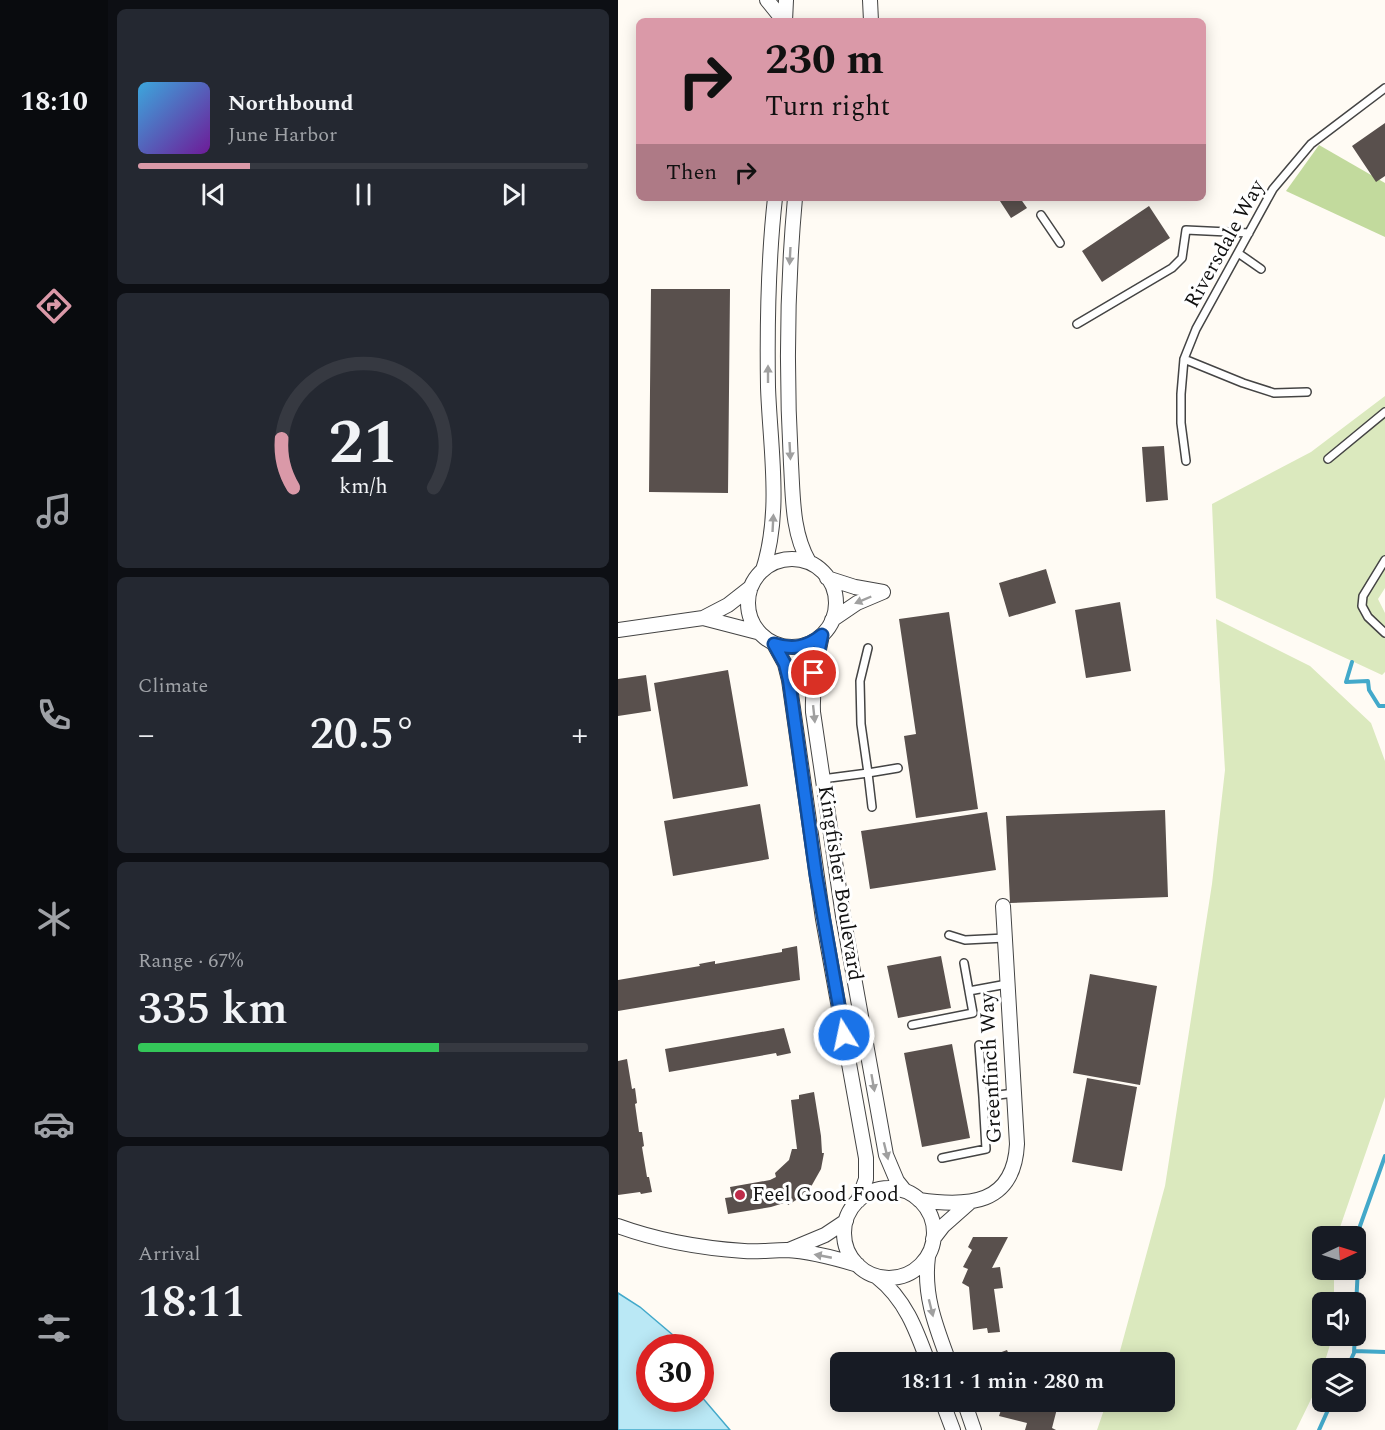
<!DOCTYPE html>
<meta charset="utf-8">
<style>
:root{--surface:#171b24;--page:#242831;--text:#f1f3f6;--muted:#9ea1a6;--line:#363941;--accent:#da99a8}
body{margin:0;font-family:Spectral,serif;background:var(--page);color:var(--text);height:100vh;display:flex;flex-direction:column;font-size:22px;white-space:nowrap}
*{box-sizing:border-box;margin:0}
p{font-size:20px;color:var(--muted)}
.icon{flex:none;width:33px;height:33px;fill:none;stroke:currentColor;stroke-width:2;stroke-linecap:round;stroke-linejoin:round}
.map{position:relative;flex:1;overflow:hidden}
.side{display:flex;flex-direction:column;gap:9px;padding:9px;background:#0d0f14;width:510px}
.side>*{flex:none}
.guide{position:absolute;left:18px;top:18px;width:570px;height:183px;border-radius:9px;box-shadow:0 3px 15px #0003;background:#da99a8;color:#111;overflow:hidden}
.needle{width:39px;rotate:86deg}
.buttons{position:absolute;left:694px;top:1226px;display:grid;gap:12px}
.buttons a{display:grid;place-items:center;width:54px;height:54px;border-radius:9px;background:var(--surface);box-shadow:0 3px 15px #0003;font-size:30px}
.speed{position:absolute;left:18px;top:1334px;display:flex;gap:12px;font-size:30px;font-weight:700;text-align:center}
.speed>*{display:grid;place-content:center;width:78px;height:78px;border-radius:50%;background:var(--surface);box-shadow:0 3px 15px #0003;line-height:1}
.speed .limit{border:9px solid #d22;background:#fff;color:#111}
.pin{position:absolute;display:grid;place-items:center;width:51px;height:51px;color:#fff;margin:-26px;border:3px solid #fff;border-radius:50%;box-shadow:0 2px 6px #0007}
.me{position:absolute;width:66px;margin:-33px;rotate:350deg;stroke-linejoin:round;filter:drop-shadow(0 0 4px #0008)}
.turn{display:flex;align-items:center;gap:21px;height:126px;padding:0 30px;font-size:27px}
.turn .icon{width:78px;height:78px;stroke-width:2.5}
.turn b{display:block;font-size:42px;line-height:51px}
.then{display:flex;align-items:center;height:57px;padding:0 30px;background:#0003;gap:12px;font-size:22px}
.big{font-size:45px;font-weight:600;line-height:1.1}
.side .card{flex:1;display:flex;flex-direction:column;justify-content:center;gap:9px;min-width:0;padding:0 21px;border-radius:9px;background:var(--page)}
.side .dial{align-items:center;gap:0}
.dial svg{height:156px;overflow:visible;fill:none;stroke:var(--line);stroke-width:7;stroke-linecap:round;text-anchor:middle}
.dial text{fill:var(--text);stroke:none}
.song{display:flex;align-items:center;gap:18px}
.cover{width:72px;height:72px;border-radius:9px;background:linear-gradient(135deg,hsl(200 70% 55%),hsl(280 70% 35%))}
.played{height:6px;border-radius:3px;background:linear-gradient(90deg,var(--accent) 25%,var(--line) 25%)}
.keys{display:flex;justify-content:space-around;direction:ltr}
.heat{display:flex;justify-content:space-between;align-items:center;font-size:33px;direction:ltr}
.charge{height:9px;border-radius:4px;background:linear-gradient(90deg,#34c759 67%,var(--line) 0)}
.trip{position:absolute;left:212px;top:1352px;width:345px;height:60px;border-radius:9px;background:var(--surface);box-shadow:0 3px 15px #0003;font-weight:600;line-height:60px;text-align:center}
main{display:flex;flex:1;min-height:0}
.tab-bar{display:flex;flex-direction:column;width:108px;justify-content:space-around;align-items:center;background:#090b0e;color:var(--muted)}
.tab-bar .icon{width:42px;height:42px}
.tab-bar .on{color:var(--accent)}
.tab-bar b{font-size:27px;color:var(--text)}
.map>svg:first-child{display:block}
.green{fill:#dbe9be}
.forest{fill:#c2da9d}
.water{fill:#bae8f5;stroke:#43a9ca;stroke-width:1.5}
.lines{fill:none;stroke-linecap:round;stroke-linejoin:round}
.stream{stroke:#43a9ca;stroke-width:4}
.building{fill:#59504d}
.service-casing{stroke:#444;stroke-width:10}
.minor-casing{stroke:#444;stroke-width:16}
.service{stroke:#fff;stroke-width:7}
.minor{stroke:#fff;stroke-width:14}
.oneway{fill:#a0a0a0}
.route-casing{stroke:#114b97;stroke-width:15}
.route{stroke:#1a73e8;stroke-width:10}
.poi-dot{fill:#be2b49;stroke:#fff;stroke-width:2}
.labels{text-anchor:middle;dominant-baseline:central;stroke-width:6;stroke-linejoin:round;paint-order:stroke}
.street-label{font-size:21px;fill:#111;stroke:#fff}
.poi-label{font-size:21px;fill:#111;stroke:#fff;text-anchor:start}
</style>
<main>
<nav class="tab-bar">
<b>18:10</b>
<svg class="icon on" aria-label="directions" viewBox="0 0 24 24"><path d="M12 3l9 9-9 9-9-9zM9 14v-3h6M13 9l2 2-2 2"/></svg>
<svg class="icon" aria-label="music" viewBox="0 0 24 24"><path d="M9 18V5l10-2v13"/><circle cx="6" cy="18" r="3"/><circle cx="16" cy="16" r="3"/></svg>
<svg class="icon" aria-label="phone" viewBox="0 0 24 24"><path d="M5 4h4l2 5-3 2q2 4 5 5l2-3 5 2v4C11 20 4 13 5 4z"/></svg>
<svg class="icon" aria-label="climate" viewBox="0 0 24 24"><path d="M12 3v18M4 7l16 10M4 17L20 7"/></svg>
<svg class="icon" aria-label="car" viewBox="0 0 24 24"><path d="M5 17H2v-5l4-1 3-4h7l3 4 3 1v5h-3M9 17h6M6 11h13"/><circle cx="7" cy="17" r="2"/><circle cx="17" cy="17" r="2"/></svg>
<svg class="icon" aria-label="filters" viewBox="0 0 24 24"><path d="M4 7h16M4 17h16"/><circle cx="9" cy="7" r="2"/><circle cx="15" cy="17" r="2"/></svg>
</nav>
<section class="side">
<div class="card">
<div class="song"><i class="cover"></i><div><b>Northbound</b><p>June Harbor</p></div></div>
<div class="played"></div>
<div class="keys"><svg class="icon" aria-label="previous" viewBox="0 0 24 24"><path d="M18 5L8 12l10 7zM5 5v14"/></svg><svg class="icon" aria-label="pause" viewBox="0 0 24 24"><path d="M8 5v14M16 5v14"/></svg><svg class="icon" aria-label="next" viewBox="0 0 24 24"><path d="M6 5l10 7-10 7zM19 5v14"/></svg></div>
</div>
<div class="card dial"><svg viewBox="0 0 100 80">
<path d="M14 69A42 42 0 1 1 86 69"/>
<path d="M14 69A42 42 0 0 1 8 44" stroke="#da99a8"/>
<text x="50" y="56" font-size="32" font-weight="700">21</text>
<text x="50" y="72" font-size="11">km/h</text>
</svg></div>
<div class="card"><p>Climate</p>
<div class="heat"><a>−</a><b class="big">20.5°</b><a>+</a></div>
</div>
<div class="card"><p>Range · 67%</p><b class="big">335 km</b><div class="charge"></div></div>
<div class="card"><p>Arrival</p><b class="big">18:11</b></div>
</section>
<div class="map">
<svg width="767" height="1430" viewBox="0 0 767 1430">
<rect width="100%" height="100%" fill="#fffbf4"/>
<path class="green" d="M767,396V588L760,599L767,613V672L764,675L598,598L594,504L693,452Z
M598,619L692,666L753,723L767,761V1097L719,1236H705V1269H716V1302H705V1335H715L699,1387L678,1430H479L489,1401H546V1362H499L547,1186L594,884L607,770Z"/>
<path class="forest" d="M701,145L767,183V237L668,191Z"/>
<path class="water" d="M0,1293L22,1307L69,1347H32V1398H82L83,1396L112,1430H0Z"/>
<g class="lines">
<path class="stream" d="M734,662L728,682L750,681L751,690L761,706H767
M738,1307L742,1226L767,1156
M736,1351L767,1352
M729,1368L736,1353L737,1335
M701,1430L714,1401"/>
</g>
<path class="building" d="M767,123V176L758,182L734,146Z
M380,198H402L409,208L393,218Z
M531,206L552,238L484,282L464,251Z
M33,289H112L110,493L31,492Z
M546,446L550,500L528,502L524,447Z
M428,569L438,603L391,617L381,583Z
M502,602L513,671L468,678L457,610Z
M331,612L360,809L298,818L286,736L298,734L281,619Z
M110,670L130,786L55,799L36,683Z
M28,675L33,711L0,716V679Z
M142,804L151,859L55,876L46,821Z
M547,810L550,897L392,903L388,816Z
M369,812L378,870L252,889L243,831Z
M179,946L182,980L0,1011V980L82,966L81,964L97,961V964L164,952V949Z
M323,956L333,1008L280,1018L269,966Z
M472,974L539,986L522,1085L455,1073Z
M166,1028L173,1053L159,1056L158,1053L51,1072L47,1049Z
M334,1044L352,1138L304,1147L286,1053Z
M9,1059L14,1089L17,1088L19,1103L17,1104L21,1132H24L26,1146L24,1147L29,1177H31L34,1192L23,1194L22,1192L0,1195V1061Z
M469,1078L519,1087L504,1171L454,1162Z
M196,1092L203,1136L204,1153H206L203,1169L194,1185L183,1197L170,1205L169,1202L153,1207L110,1214L107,1198L114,1197L112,1187L152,1180L158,1177L157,1173L171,1160L174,1149H179L173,1100L181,1099V1095Z
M355,1237H390L374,1268L382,1267L385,1288L376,1289L382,1332L370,1333L369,1328L355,1330L351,1287L344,1283L350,1269L345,1267L354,1250L350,1247Z
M389,1350L394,1362H366L365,1359Z
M381,1401H441L434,1428L438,1430H407L409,1423L381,1416L384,1407Z"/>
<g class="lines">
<g class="service-casing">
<path id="service" d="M423,215L442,243
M620,253L643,269
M459,324L554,268L564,258L568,230L631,233
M566,359L625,383L656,393L689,392
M710,459L767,412
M568,461L563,423V394L566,359L578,329L655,189L693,144L767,88
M767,560L745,596L744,606L750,617L767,633
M204,779L250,773L243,724L242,681L250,648
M254,807L250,773L280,768
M331,935L347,940L387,938
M346,963L351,991
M294,1025L355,1013L351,991L389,984
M361,1045L365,1097L396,1093
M324,1158L368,1149L365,1097"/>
</g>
<g class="minor-casing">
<path id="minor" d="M149,0L166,21
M252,0L253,21
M167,21L168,0
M177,198C169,286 168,375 173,464C175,497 174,533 191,562
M130 603a44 44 0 1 1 88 0a44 44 0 1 1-88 0Z
M145,570C164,511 152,447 150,387C149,324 150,261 157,198
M209,578L237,587L265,592L239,603L214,620
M85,618L139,632
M0,630L85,618L110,605L133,587
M204,635C198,661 194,685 195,712L225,916L268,1155L279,1181L287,1191
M156,644L167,664L171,680L205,919L248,1158V1179L240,1201
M226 1233a45 45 0 1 1 90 0a45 45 0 1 1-90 0Z
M301,1200C350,1207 396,1205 399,1144L385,906
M0,1226C41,1241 83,1248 126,1251C140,1252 154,1250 168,1250C192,1251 217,1258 240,1265
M315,1239L325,1226L351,1203
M171,1250L207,1235L228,1221
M310,1257C305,1295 318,1327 331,1362
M259,1277C287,1299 298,1329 310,1362
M324,1401L335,1430
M346,1401L356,1430"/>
</g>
<use href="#service" class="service"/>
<use href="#minor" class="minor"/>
</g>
<defs><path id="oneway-solid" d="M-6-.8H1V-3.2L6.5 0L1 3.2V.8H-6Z" transform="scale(1.5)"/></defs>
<g class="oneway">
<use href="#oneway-solid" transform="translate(172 256) rotate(93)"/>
<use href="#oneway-solid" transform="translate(150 374) rotate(-90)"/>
<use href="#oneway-solid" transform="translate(172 451) rotate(87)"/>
<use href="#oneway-solid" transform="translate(155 523) rotate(-87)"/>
<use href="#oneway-solid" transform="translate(245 600) rotate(157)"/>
<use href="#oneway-solid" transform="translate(196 714) rotate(84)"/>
<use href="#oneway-solid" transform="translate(255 1083) rotate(80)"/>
<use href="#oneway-solid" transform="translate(268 1151) rotate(76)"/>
<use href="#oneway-solid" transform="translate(205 1256) rotate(-169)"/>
<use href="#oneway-solid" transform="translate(313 1308) rotate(76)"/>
</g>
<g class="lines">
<g class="route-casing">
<path id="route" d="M196,673L204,635C189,647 175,650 156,644L167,664L171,680L198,875L226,1035"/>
</g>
<use href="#route" class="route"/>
</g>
<circle class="poi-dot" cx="122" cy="1195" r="6"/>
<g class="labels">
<g class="street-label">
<text transform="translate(607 244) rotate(-61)">Riversdale Way</text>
<text transform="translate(222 883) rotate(81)">Kingfisher Boulevard</text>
<text transform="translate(373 1068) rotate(-93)">Greenfinch Way</text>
</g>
<g class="poi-label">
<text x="134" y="1195">Feel Good Food</text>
</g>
</g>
</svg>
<div class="buttons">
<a><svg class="needle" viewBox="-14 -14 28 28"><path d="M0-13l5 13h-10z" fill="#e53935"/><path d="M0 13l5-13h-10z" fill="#9ea1a6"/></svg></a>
<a><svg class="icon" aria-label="sound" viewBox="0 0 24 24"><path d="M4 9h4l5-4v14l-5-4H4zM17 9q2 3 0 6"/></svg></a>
<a><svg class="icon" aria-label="layers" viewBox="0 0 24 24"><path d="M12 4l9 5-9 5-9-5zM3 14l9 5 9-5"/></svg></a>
</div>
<div class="speed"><div class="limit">30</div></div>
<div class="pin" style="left:196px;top:673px;background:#d93025"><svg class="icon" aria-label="arrive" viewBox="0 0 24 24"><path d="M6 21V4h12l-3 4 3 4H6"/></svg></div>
<svg class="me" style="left:226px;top:1035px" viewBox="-20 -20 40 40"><circle r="17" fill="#1a73e8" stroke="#fff" stroke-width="3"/><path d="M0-11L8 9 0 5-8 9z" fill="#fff"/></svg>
<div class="trip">18:11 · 1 min · 280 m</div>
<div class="guide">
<div class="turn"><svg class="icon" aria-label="right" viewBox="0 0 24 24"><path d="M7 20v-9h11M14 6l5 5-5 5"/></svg><div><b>230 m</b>Turn right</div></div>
<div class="then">Then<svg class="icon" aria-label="right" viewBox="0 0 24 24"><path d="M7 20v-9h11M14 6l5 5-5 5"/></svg></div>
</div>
</div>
</main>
